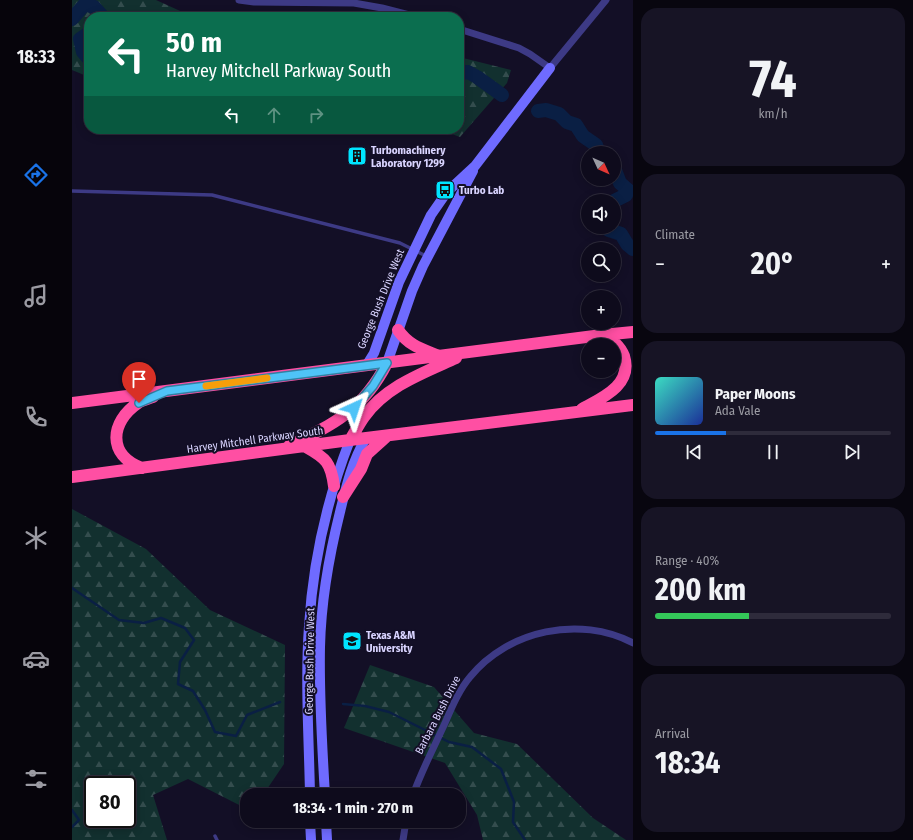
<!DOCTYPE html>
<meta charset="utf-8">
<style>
:root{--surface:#0e0b1c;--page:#171425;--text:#f1f3f6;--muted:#9b9ba3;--line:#2e2b3b;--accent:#1a73e8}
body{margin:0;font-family:"Fira Sans Condensed",sans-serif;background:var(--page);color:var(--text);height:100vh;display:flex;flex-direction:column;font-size:15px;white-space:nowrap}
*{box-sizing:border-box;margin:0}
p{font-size:13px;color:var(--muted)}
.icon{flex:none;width:22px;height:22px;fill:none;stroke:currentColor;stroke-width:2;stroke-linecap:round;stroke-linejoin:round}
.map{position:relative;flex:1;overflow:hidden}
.side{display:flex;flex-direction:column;gap:8px;padding:8px;background:#08060f;width:280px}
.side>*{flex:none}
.top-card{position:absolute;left:12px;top:12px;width:380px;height:122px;border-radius:16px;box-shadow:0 2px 10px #0003,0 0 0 1px var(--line);background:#0b6e4f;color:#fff;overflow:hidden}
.needle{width:26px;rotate:134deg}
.tools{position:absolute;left:509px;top:146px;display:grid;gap:8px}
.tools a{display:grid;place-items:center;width:40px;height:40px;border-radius:50%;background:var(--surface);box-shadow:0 2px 10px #0003,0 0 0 1px var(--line);font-size:20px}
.speed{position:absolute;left:12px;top:776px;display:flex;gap:8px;font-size:20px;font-weight:700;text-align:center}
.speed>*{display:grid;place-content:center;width:52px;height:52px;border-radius:50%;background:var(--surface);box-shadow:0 2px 10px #0003,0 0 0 1px var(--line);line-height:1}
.speed .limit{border:2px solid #111;border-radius:6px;background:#fff;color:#111}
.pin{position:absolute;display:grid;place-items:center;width:34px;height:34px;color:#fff;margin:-41px -17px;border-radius:50% 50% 50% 0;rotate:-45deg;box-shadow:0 0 4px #0007}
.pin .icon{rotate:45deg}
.me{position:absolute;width:44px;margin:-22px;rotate:42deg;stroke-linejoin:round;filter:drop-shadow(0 0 3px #0008)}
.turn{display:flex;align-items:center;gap:14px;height:84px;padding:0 16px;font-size:18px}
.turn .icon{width:52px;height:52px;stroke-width:2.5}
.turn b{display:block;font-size:28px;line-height:34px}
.lanes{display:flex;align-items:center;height:38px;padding:0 16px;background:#0003;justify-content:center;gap:20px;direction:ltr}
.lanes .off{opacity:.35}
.big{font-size:30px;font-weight:700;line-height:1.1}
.side .widget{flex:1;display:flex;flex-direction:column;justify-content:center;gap:6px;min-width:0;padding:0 14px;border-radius:16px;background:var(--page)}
.side .dial{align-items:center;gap:0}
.dial b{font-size:52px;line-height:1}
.song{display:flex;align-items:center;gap:12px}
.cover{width:48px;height:48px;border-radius:6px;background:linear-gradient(135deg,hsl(170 70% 55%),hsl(230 70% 35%))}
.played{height:4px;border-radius:2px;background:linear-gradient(90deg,var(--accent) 30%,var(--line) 30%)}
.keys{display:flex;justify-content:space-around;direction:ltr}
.heat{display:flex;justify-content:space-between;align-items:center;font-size:22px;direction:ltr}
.charge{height:6px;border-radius:3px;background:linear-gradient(90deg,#34c759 40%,var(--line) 0)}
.trip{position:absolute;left:168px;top:788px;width:226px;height:40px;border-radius:16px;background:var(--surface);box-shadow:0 2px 10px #0003,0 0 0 1px var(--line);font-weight:700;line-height:40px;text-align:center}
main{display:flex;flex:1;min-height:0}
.dock{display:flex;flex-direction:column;width:72px;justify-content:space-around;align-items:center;background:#06040b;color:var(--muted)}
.dock .icon{width:28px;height:28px}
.dock .on{color:var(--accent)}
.dock b{font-size:18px;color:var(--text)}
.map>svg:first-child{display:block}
.forest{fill:url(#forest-firs);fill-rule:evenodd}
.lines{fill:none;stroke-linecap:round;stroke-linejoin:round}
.stream{stroke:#0a1f44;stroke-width:2.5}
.river{stroke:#0a1f44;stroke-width:14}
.lane{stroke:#3d3a85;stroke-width:3.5}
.street{stroke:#3d3a85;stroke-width:7}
.secondary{stroke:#6f6bff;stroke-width:10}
.highway{stroke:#ff4fa3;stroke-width:12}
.route-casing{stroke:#337fa1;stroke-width:10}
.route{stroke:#4fc3f7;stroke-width:7}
.slow{stroke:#f59e0b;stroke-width:7}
.labels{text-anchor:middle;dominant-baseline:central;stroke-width:4;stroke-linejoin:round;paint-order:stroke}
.poi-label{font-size:11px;font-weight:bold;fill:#d9d4ff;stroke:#130f26;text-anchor:start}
.street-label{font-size:11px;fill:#d9d4ff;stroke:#130f26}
</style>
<main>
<nav class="dock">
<b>18:33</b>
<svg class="icon on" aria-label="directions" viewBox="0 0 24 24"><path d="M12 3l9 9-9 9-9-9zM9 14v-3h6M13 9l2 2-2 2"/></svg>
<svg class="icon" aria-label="music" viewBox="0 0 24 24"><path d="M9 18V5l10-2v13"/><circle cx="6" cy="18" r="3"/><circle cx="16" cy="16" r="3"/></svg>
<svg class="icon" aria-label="phone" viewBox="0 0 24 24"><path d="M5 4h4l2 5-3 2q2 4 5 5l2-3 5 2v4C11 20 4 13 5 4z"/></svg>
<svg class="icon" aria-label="climate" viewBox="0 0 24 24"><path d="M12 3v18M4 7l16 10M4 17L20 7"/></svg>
<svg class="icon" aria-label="car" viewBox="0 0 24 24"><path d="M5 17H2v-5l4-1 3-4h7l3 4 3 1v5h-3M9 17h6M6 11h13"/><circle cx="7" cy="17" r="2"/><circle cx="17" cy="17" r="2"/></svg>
<svg class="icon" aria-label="filters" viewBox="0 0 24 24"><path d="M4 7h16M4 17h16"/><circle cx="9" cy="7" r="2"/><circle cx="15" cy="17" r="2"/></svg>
</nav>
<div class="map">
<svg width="561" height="840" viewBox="0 0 561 840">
<defs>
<pattern id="forest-firs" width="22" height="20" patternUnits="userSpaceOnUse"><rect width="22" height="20" fill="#12302f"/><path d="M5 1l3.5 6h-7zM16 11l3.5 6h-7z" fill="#344d4e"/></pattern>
</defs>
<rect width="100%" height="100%" fill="#130f26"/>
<path class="forest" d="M0,0H84L117,15L128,17H17V77L0,70Z
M387,57L439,70L435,83L388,137L366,129H387Z
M0,509L74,549L138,610L213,645L212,764L191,795H175V809L116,779L81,795L95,840H0ZM21,785H55V819H21Z
M298,665L362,687L402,733L445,744L521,818L554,840H411L405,815L373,763L272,728Z"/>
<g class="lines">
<path class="stream" d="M0,588L47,620L72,623L89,618L113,628L122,640L108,662L106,684L121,691L133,710L143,732L164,736L175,715L208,702
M271,704L293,706L317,712L377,742L400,747L429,769L442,802L441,822L453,840
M0,810L7,820L0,827"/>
<path class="river" d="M0,19L13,4L22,7L31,17
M17,36L14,35L8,39L11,52L17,59
M387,75L388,73L396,72L405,77L430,95
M466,111L474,110L487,114L495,122L504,125L511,136L524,145L527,153
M542,201L554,195L556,190L548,183L543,170L542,169
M537,227V230L549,234L555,244L561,249"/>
<path class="lane" d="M0,191L140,195L328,243L354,256
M143,836L145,840"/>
<path class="street" d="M167,0L182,2L282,3L310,8L345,17
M387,29L447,48L458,54L478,68L534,0
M341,795C350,770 362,747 373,723C380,707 387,690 398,677C436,630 508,615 561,643
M331,840L334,821"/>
<path class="secondary" d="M315,363L340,291L351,266L401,171
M294,366L302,353L327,282L359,215L375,192L403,166L478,68
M238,795C237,739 233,682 237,626C241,562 255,499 278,440
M253,795C250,746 247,696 248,647C249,601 257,556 268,512C274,487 280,461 294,438
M238,821L239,840
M254,821L255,840"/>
<path class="highway" d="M326,330C337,346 350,349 367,356
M0,403L530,335L561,332
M510,409C530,398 561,385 552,356C548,346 540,339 530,335
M278,440C283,432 287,424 292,417C314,386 351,373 384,358
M217,446C262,424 291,410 315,363
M234,447C254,458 259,463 262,486
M70,468C35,455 38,422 66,403C70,400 76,399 81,397
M0,477L278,440L561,405
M271,497L289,469L295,454L315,436"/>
</g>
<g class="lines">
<g class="route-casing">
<path id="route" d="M67,403L95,391L315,363L301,386L282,408"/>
</g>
<use href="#route" class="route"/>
<path class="slow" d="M134,386L195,378"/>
</g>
<defs>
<g id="building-square" transform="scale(1)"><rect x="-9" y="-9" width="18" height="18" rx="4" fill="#00e5ff" stroke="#130f26"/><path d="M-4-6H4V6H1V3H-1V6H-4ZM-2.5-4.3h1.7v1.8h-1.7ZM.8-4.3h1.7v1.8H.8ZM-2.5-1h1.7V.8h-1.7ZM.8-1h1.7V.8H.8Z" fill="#111"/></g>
<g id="bus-square" transform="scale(1)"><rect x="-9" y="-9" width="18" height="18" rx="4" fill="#00e5ff" stroke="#130f26"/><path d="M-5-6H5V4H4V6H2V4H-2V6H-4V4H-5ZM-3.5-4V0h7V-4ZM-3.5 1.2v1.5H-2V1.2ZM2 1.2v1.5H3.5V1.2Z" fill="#111"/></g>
<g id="university-square" transform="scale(1)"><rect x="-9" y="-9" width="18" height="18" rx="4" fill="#00e5ff" stroke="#130f26"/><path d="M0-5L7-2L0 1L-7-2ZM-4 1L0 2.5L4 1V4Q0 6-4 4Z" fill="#111"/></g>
</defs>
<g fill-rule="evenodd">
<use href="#building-square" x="285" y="156"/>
<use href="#bus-square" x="373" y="190"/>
<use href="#university-square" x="280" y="641"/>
</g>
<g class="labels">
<g class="poi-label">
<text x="299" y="150">Turbomachinery<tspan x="299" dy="13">Laboratory 1299</tspan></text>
<text x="387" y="190">Turbo Lab</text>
<text x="294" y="635">Texas A&amp;M<tspan x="294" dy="13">University</tspan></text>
</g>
<g class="street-label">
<text transform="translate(309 299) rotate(-68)">George Bush Drive West</text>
<text transform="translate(183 440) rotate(-8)">Harvey Mitchell Parkway South</text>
<text transform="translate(238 661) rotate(-89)">George Bush Drive West</text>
<text transform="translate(366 715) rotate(-63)">Barbara Bush Drive</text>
</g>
</g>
</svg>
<div class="tools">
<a><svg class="needle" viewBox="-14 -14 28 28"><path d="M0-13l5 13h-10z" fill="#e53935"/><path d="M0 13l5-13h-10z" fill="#9b9ba3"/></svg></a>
<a><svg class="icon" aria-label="sound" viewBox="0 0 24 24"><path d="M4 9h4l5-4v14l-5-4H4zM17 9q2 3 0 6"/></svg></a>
<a><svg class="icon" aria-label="search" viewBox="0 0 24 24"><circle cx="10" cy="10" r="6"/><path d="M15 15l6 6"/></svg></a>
<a>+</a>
<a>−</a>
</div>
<div class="speed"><div class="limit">80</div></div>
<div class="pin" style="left:67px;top:403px;background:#d93025"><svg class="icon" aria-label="arrive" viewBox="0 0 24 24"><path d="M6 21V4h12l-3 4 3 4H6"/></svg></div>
<svg class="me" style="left:282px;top:408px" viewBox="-20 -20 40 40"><path d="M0-17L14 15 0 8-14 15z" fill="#4fc3f7" stroke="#fff" stroke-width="4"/></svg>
<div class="trip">18:34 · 1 min · 270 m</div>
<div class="top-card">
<div class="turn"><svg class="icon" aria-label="left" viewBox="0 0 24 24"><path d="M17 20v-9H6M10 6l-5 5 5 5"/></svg><div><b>50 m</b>Harvey Mitchell Parkway South</div></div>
<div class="lanes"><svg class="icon" aria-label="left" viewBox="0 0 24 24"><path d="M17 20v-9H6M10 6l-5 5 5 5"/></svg><svg class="icon off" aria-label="ahead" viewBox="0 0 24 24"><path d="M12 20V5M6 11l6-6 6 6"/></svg><svg class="icon off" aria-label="right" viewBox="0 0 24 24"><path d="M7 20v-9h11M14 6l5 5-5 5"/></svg></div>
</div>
</div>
<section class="side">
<div class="widget dial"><b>74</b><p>km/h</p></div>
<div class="widget"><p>Climate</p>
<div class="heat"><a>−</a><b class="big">20°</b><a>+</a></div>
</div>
<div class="widget">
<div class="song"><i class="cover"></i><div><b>Paper Moons</b><p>Ada Vale</p></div></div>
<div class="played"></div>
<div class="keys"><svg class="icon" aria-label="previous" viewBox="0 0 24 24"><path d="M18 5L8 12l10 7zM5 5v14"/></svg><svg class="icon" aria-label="pause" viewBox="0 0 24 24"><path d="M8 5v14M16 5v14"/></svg><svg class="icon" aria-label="next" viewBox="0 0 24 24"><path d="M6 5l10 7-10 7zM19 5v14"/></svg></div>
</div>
<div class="widget"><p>Range · 40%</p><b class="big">200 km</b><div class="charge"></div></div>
<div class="widget"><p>Arrival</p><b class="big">18:34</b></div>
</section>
</main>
